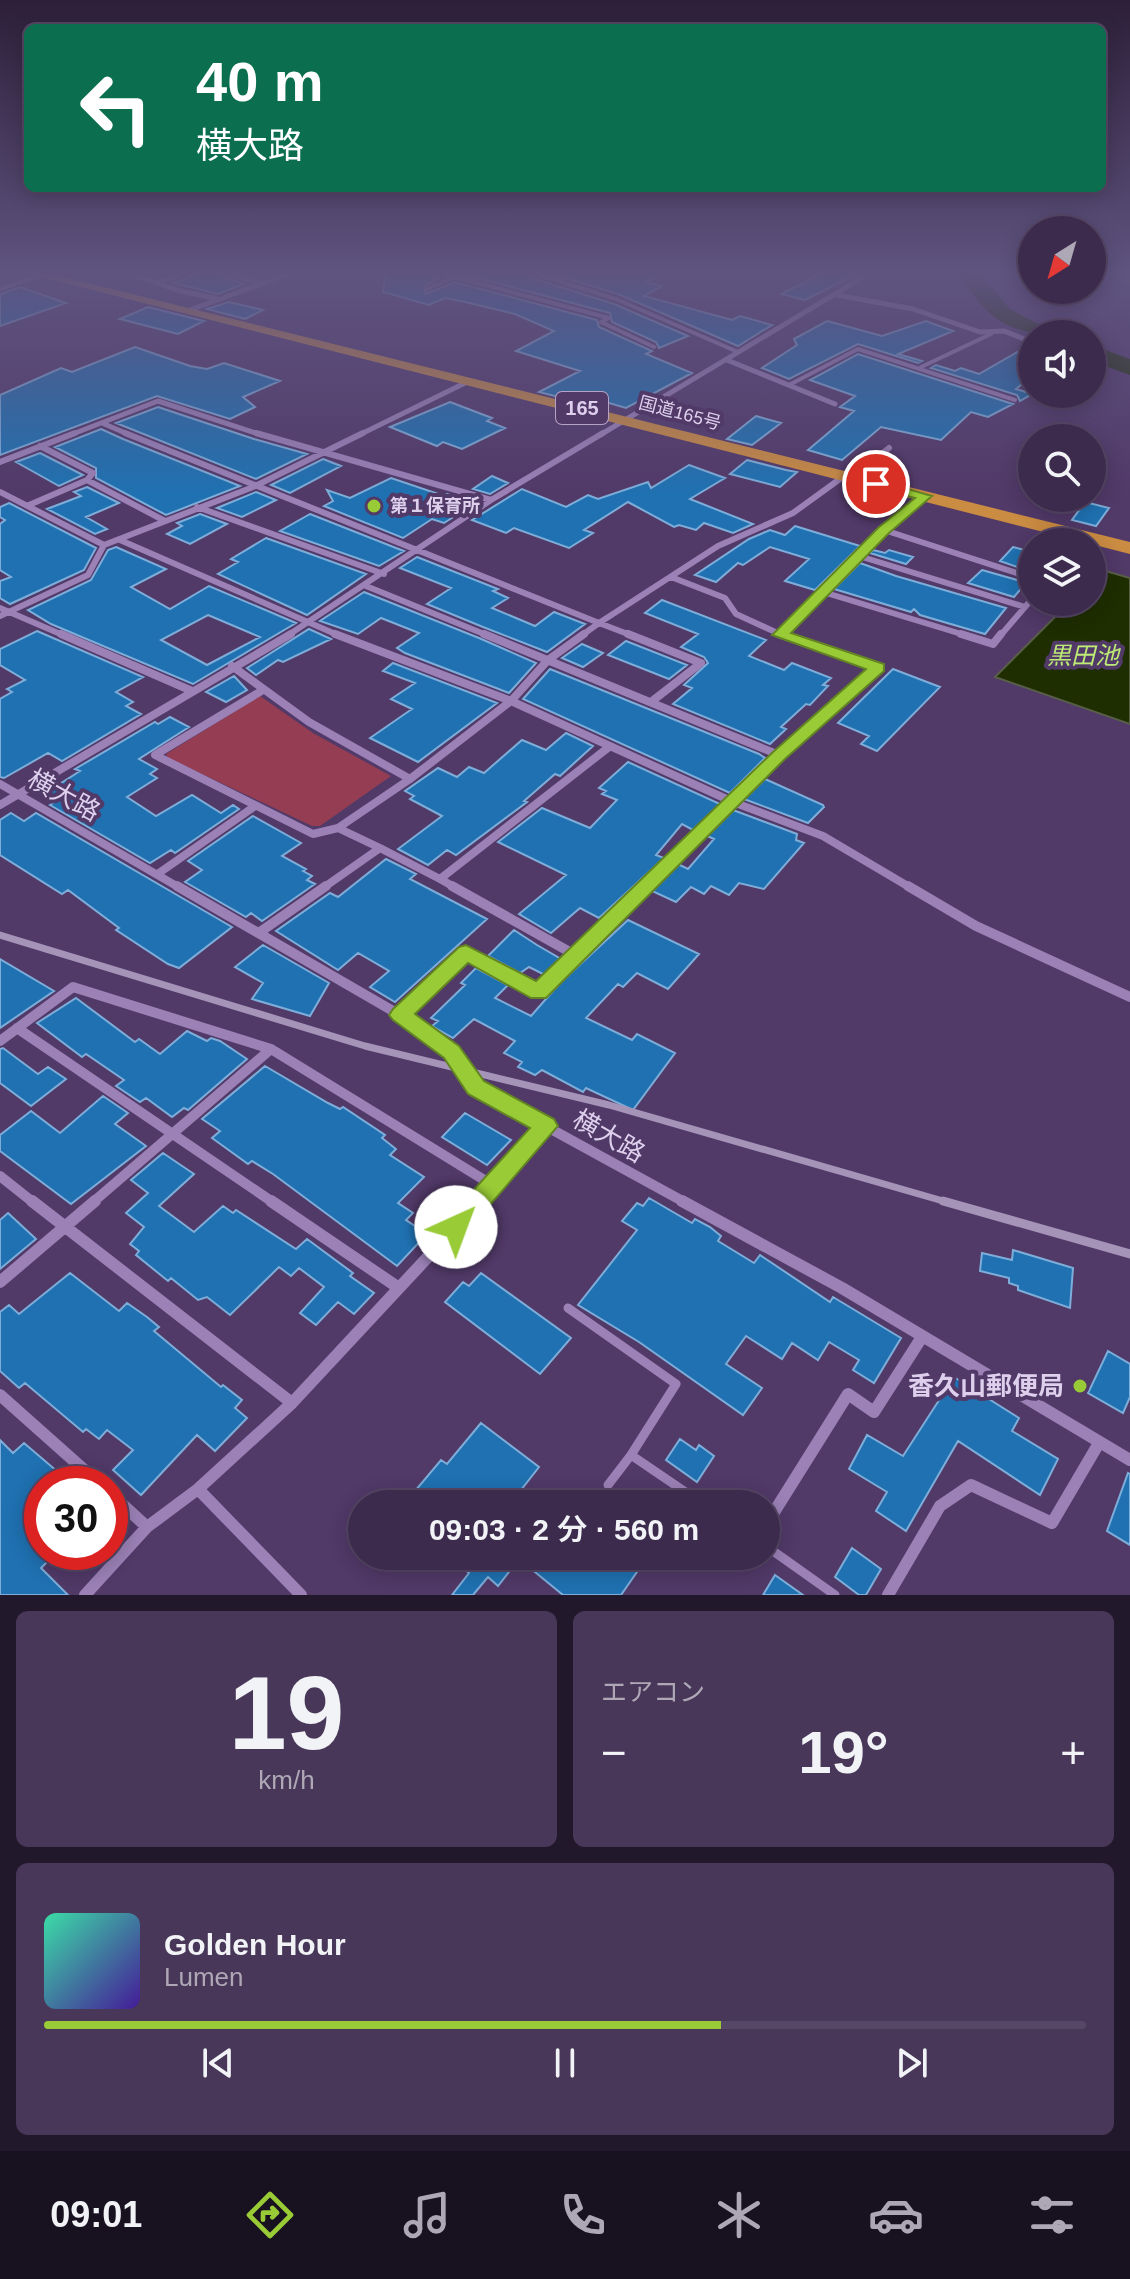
<!DOCTYPE html>
<html lang="ja">
<meta charset="utf-8">
<style>
:root{--surface:#3d2b4e;--page:#483758;--text:#f1f3f6;--muted:#ada7b6;--line:#564766;--accent:#98cb36}
body{margin:0;font-family:Arial,"Noto Sans JP",sans-serif;background:var(--page);color:var(--text);height:100vh;display:flex;flex-direction:column;font-size:30px;white-space:nowrap}
*{box-sizing:border-box;margin:0}
p{font-size:26px;color:var(--muted)}
.icon{flex:none;width:44px;height:44px;fill:none;stroke:currentColor;stroke-width:2;stroke-linecap:round;stroke-linejoin:round}
.map{position:relative;height:1595px;overflow:hidden}
.sheet{display:flex;flex-direction:column;gap:16px;padding:16px;background:#22182b;flex:1}
.sheet>*{flex:none}
.banner{position:absolute;left:24px;top:24px;width:1082px;height:168px;border-radius:12px;box-shadow:0 4px 20px #0003,0 0 0 2px var(--line);background:#0b6e4f;color:#fff;overflow:hidden}
.needle{width:52px;rotate:217deg}
.fabs{position:absolute;left:1018px;top:216px;display:grid;gap:16px}
.fabs a{display:grid;place-items:center;width:88px;height:88px;border-radius:50%;background:var(--surface);box-shadow:0 4px 20px #0003,0 0 0 2px var(--line);font-size:40px}
.speed{position:absolute;left:24px;top:1466px;display:flex;gap:16px;font-size:40px;font-weight:700;text-align:center}
.speed>*{display:grid;place-content:center;width:104px;height:104px;border-radius:50%;background:var(--surface);box-shadow:0 4px 20px #0003,0 0 0 2px var(--line);line-height:1}
.speed .limit{border:12px solid #d22;background:#fff;color:#111}
.pin{position:absolute;display:grid;place-items:center;width:68px;height:68px;color:#fff;margin:-34px;border:4px solid #fff;border-radius:50%;box-shadow:0 2px 8px #0007}
.me{position:absolute;width:88px;margin:-44px;rotate:43deg;stroke-linejoin:round;filter:drop-shadow(0 0 6px #0008)}
.turn{display:flex;align-items:center;gap:28px;height:168px;padding:0 40px;font-size:36px}
.turn .icon{width:104px;height:104px;stroke-width:2.5}
.turn b{display:block;font-size:56px;line-height:68px}
.big{font-size:60px;font-weight:600;line-height:1.1}
.sheet .tile{flex:1;display:flex;flex-direction:column;justify-content:center;gap:12px;min-width:0;padding:0 28px;border-radius:12px;background:var(--page)}
.sheet .dial{align-items:center;gap:0}
.dial b{font-size:104px;line-height:1}
.song{display:flex;align-items:center;gap:24px}
.cover{width:96px;height:96px;border-radius:12px;background:linear-gradient(135deg,hsl(160 70% 55%),hsl(260 70% 35%))}
.played{height:8px;border-radius:4px;background:linear-gradient(90deg,var(--accent) 65%,var(--line) 65%)}
.keys{display:flex;justify-content:space-around;direction:ltr}
.heat{display:flex;justify-content:space-between;align-items:center;font-size:44px;direction:ltr}
.sheet .tiles{flex:1;display:grid;gap:16px;grid-template-columns:1fr 1fr}
.tile:last-child{grid-column:span 2}
.trip{position:absolute;left:348px;top:1490px;width:432px;height:80px;border-radius:40px;background:var(--surface);box-shadow:0 4px 20px #0003,0 0 0 2px var(--line);font-weight:600;line-height:80px;text-align:center}
.dock{display:flex;height:128px;justify-content:space-around;align-items:center;background:#18111f;color:var(--muted)}
.dock .icon{width:56px;height:56px}
.dock .on{color:var(--accent)}
.dock b{font-size:36px;color:var(--text)}
.map>svg:first-child{display:block}
.green{fill:#943d53}
.water{fill:#1e2e00;stroke:#585f47;stroke-width:2}
.lines{fill:none;stroke-linecap:round;stroke-linejoin:round}
.stream{stroke:#585f47;stroke-width:4}
.river{fill:#1e2e00;fill-rule:evenodd}
.building{fill:#1f71b1;stroke:#7eadd9;stroke-width:2;fill-rule:evenodd}
.lane-far1{stroke:#9b81b6;stroke-width:4}
.lane{stroke:#9b81b6;stroke-width:9}
.street-far4{stroke:#9b81b6;stroke-width:5}
.street-far3{stroke:#9b81b6;stroke-width:6}
.street-far2{stroke:#9b81b6;stroke-width:8}
.street-far1{stroke:#9b81b6;stroke-width:10}
.street{stroke:#9b81b6;stroke-width:12}
.highway{fill:#ca8b42;fill-rule:evenodd}
.rail-far1{stroke:#a593b8;stroke-width:7}
.rail{stroke:#a593b8;stroke-width:9}
.route{fill:#98cb36;stroke:#638423;stroke-width:2}
.poi-dot{fill:#98cb36;stroke:#513968;stroke-width:3}
.labels{text-anchor:middle;dominant-baseline:central;stroke-width:8;stroke-linejoin:round;paint-order:stroke}
.far-street-label{font-size:18px;fill:#ded0ed;stroke:#513968}
.far-poi-label{font-size:18px;font-weight:bold;fill:#ded0ed;stroke:#513968;text-anchor:start}
.shield{fill:#513968;stroke:#b4a3c5;stroke-width:2}
.shield-label{font-size:20px;font-weight:bold;fill:#ded0ed}
.water-label{font-size:24px;font-style:italic;fill:#bdeb75;stroke:#513968}
.near-street-label{font-size:26px;fill:#ded0ed;stroke:#513968}
.near-poi-label{font-size:26px;font-weight:bold;fill:#ded0ed;stroke:#513968;text-anchor:end}
</style>
<div class="map">
<svg width="1130" height="1595" viewBox="0 0 1130 1595">
<rect width="100%" height="100%" fill="#513968"/>
<path class="green" d="M260,696L313,733L391,776L320,826H312L168,758L166,754Z"/>
<path class="water" d="M1102,570L1130,578V724L995,677L1070,602H1092V580Z"/>
<g class="lines">
<path class="stream" d="M1116,273L1112,277L1130,282"/>
<path class="river" d="M958,273H979L1010,309L1057,334C1006,334 987,318 958,273Z
M1092,345L1130,359V375L1092,361Z"/>
</g>
<path class="building" d="M202,273H221L224,278L244,284L218,294L174,283Z
M386,273H435L439,278L424,286L426,294L455,282L597,320L599,327L652,351L646,354L692,373L626,408L606,402L598,407L539,392L580,371L516,351L554,331L515,314L465,302L445,298L429,305L383,292Z
M458,273H528L532,278L614,304L688,336L659,348L656,342L612,322L610,313Z
M549,273H664L646,282L662,286L644,296L732,320L740,316L772,325L738,346L618,294Z
M823,273H859L805,300L781,294Z
M20,287L31,291L66,303L0,326V294Z
M229,302L263,310L245,319L207,309Z
M148,307L204,321L178,334L120,319Z
M827,321L882,336L926,321L953,331L898,354L922,361L918,363L858,344L789,379L762,368L797,345L794,339Z
M135,347L190,366L207,369L224,363L280,381L243,397L255,407L230,419L157,396L0,455V395L61,368L72,372Z
M1021,350L1032,355V376L1016,389L1032,394L1020,401L1017,395L931,368L936,365L955,371L961,368L979,374Z
M858,354L1013,404L988,417L971,412L941,440L881,427L842,460L808,450L854,411L840,407L855,396L810,380Z
M450,402L492,418L487,421L505,428L462,449L443,442L437,446L390,427Z
M158,407L254,439L307,454L256,479L116,423Z
M756,416L781,423L752,445L727,439Z
M101,429L123,439L240,486L166,515L96,478V468L55,447Z
M40,453L83,475L59,486L16,462Z
M323,459L341,466L290,493L271,485Z
M747,460L786,470L797,472L780,487L730,474Z
M689,465L725,478L690,499L753,524L733,533L704,523L696,530L679,525L674,527L628,502L584,530L593,533L569,548L514,528L506,533L472,520L522,489L566,507L588,495L598,499L648,482L651,488Z
M492,476L508,483L490,494L473,489Z
M391,478L444,496L447,494L477,502L444,523L432,519L403,538L324,506L333,501L327,490L350,498Z
M87,487L119,503L86,517L107,529L95,534L47,509L81,496L74,492Z
M256,492L276,500L242,517L217,508Z
M1085,502L1109,508L1096,526L1072,520Z
M9,503L96,548L84,570L10,604L0,598V581L11,577L0,570V524L5,520L0,517V507Z
M200,514L227,524L190,544L167,534L182,526L177,523Z
M310,514L396,548L404,551L379,566L280,531Z
M795,526L860,546L815,590L785,581L809,559L770,547L743,565L738,563L716,582L695,575L749,539L770,530L785,535Z
M266,538L366,574L307,615L218,574L238,562L231,559Z
M116,547L166,569L131,587L170,609L209,586L296,623L193,684L51,624L28,610L91,580L108,550ZM208,615L260,637L207,665L161,640Z
M1013,547L1032,552V564L1026,570L1000,561Z
M873,550L885,553L889,550L913,557L906,564L870,553Z
M417,557L498,589L493,591L508,598L492,608L535,626L554,612L585,624L547,652L483,627L427,604L451,588L400,568Z
M860,563L896,576L1006,608L985,634L920,615L914,609L911,612L834,589Z
M982,570L1017,580L1024,585L1014,597L968,583Z
M364,592L479,638L536,663L509,693L405,653L397,648L419,633L381,618L358,634L320,621Z
M662,600L766,640L749,656L784,670L792,663L831,678L823,685L828,686L810,705L806,704L781,727L786,729L770,744L673,704L692,688L684,685L708,663L704,657L681,647L698,634L645,613Z
M309,629L331,639L283,662L278,660L256,675L247,668Z
M37,631L143,677L116,692L133,702L126,706L141,714L62,761L48,753L4,778L0,777V699L12,692L7,689L25,680L0,665V649Z
M626,641L687,665L669,679L608,655Z
M582,644L603,653L583,667L562,658Z
M393,663L497,703L418,762L370,738L412,709L391,699L415,683L383,671Z
M550,669L759,754L765,758L730,793L523,699Z
M893,669L940,687L877,751L861,744L869,736L838,723Z
M234,676L247,690L226,702L206,692Z
M170,717L189,727L139,759L157,769L150,774L157,778L127,797L156,816L192,795L221,813L233,805L239,809L175,853L171,850L150,863L50,805L56,801L44,794L80,771L75,769L155,722L158,724Z
M566,733L593,746L560,776L555,774L524,801L527,802L456,855L447,850L428,865L398,849L442,816L410,799L414,796L405,791L438,768L457,777L469,767L484,773L522,740L546,750Z
M628,762L720,804L693,830L682,824L656,855L664,858L599,918L580,908L551,933L519,914L566,875L498,842L542,808L590,828L617,800L602,794L606,791L599,788Z
M765,779L823,805L824,807L808,823L744,799Z
M733,810L797,834L796,840L804,843L764,889L739,883L729,895L711,886L704,894L691,887L676,902L652,891L678,864L688,869L714,839L707,836Z
M11,813L24,821L36,813L232,927L179,968L168,964L116,930L119,928L68,890L62,894L0,855V820Z
M253,816L301,843L282,856L306,869L303,871L312,876L307,880L315,884L262,921L251,913L246,917L185,882L202,870L188,861Z
M386,859L416,874L410,879L487,919L395,1002L370,987L389,971L358,953L338,970L276,931L330,893L338,897Z
M628,920L699,954L668,989L637,973L623,987L618,984L586,1018L632,1040L637,1034L675,1053L633,1110L586,1088L583,1092L542,1070L535,1075L518,1067L522,1062L504,1053L515,1041L474,1019L453,1038L432,1026L438,1021L431,1018L465,985L461,983L476,968L508,985L495,998L531,1016L560,983Z
M514,930L537,945L561,959L545,975L529,967L520,973L488,956Z
M263,945L329,983L310,1016L252,999L263,983L235,967Z
M0,959L54,991L0,1028Z
M76,998L135,1042L139,1039L160,1054L187,1031L207,1041L211,1038L220,1041L247,1059L188,1110L184,1108L172,1117L146,1098L140,1102L116,1086L124,1080L86,1054L82,1057L37,1023Z
M3,1048L38,1074L48,1067L66,1079L31,1106L0,1083V1049Z
M265,1066L328,1103L340,1109L343,1107L385,1135L382,1138L396,1149L390,1155L424,1177L398,1203L413,1213L406,1220L427,1234L397,1266L273,1174L252,1161L248,1164L212,1138L220,1131L202,1119Z
M103,1096L128,1113L115,1124L146,1146L71,1204L0,1151V1135L31,1111L60,1133Z
M465,1113L511,1140L487,1165L442,1137Z
M163,1153L194,1174L159,1206L194,1232L223,1206L233,1213L236,1210L296,1249L307,1239L353,1273L350,1276L374,1293L354,1314L338,1302L316,1325L300,1313L324,1287L299,1268L291,1276L279,1267L230,1315L207,1297L198,1300L171,1278L168,1281L136,1255L139,1251L130,1244L144,1227L126,1213L148,1193L131,1180Z
M649,1198L692,1223L695,1219L710,1227L721,1236L718,1241L754,1263L760,1255L830,1302L833,1297L901,1338L874,1383L853,1370L859,1360L829,1342L818,1360L792,1343L782,1359L746,1336L726,1364L762,1388L743,1415L639,1342L578,1305L637,1230L622,1221L637,1203L643,1206Z
M8,1213L36,1239L0,1269V1220Z
M1013,1250L1073,1268L1070,1308L1018,1290V1286L1009,1283V1278L980,1271L982,1253L1012,1260Z
M70,1273L119,1311L127,1303L147,1317L159,1327L154,1331L221,1387L223,1385L242,1400L235,1408L247,1418L215,1451L197,1435L141,1495L113,1470L133,1450L107,1430L99,1439L86,1429L83,1432L25,1383L19,1388L0,1371V1312L9,1305L19,1314Z
M481,1273L571,1338L540,1374L445,1302L463,1282L469,1286Z
M1108,1351L1130,1364V1397L1123,1413L1088,1393Z
M954,1377L1019,1418L1012,1431L1058,1459L1040,1495L958,1441L906,1531L876,1511L887,1492L849,1469L867,1435L903,1456Z
M481,1423L539,1467L510,1504H404L441,1460L447,1464Z
M680,1439L696,1450L699,1445L714,1456L697,1482L666,1460Z
M0,1440L13,1453L24,1443L72,1484H42V1552H57L41,1568L68,1595H0Z
M1128,1473L1130,1474V1545L1107,1531Z
M852,1548L881,1569L866,1595H859L835,1577Z
M448,1556H648L621,1595H563L519,1559L498,1586L488,1577L473,1595H452L469,1573Z
M775,1575L803,1595H763Z"/>
<g class="lines">
<path class="lane-far1" d="M440,273L609,318L601,322L654,347
M533,273L616,299L738,352
M0,289L41,275
M427,289L454,277
M921,367L991,334
M789,385L858,349L1015,400"/>
<path class="lane" d="M568,1308L676,1384L631,1455L703,1504
M608,1485L631,1455
M766,1546L835,1595"/>
<path class="street-far4" d="M129,273L180,291L215,298
M226,273L257,283
M158,283L184,273
M837,295L913,309L980,332L1004,331L1032,342
M187,311L291,273
M727,360L835,404
M102,423L130,435
M70,435L158,401L262,435
M359,435L469,381
M600,435L870,273"/>
<path class="street-far3" d="M125,433L599,623L718,546L793,513L844,476
M256,433L491,500
M40,446L93,473L87,480
M0,462L75,433
M851,478L889,448
M0,492L104,545L253,487L363,433
M29,505L87,480L165,521
M197,507L384,574
M884,530L1032,578
M120,540L340,636
M859,556L1025,607L1032,599
M671,577L725,598L736,614L784,636
M366,586L489,636
M823,592L968,636
M0,608L65,636
M0,616L88,575L104,545
M780,635L884,530L925,496
M287,636L491,500L603,433
M581,636L599,623L633,636
M1000,636L1025,607"/>
<path class="street-far2" d="M61,634L192,691
M335,634L511,701L733,802L823,836L911,888
M484,634L779,755
M628,634L701,663L651,702
M961,634L993,644L1001,634
M232,666L309,722L410,779
M263,690L155,755L313,834L338,828
M0,784L180,888
M0,805L291,634
M380,848L440,879L609,747
M159,873L255,806
M440,879L456,888
M323,888L380,848L338,828L410,779L511,701L548,660L584,634
M644,888L779,755L878,667L778,634"/>
<path class="street-far1" d="M177,886L400,1015L452,1052L476,1088L686,1203
M452,886L577,956
M908,886L976,926L1130,997
M260,932L326,886
M400,1015L466,953L539,992L646,886
M17,1028L274,1203
M0,1041L73,987L271,1049L494,1186L479,1203
M0,1176L34,1203
M494,1186L546,1126
M92,1203L271,1049"/>
<path class="street" d="M32,1201L292,1403
M271,1201L399,1288
M682,1201L842,1288L1130,1460
M0,1282L95,1201
M0,1395L100,1484
M198,1489L301,1595
M110,1493L147,1527
M766,1525L848,1394L874,1412L922,1337
M85,1595L147,1527L198,1489L292,1403L480,1201
M888,1595L940,1506L971,1485L1052,1523L1099,1443"/>
<path class="highway" d="M26,273H48L1130,542V554Z"/>
<path class="rail-far1" d="M0,935L365,1046L609,1105L950,1203"/>
<path class="rail" d="M943,1201L1130,1254"/>
</g>
<linearGradient id="sky" x2="0" y2="1"><stop stop-color="#2d1f39"/><stop offset="0.55" stop-color="#5f5480"/><stop offset="1" stop-color="#5f5480" stop-opacity="0"/></linearGradient>
<rect width="1130" height="496" fill="url(#sky)"/>
<path class="route" d="M876,480L932,496L889,533L791,633L884,664V671L785,759L546,998H531L468,963L415,1014L459,1046L484,1081L554,1119L558,1126L465,1234L456,1237L447,1234L444,1227L447,1219L530,1128L468,1094L444,1058L393,1020L389,1015L393,1009L459,947L466,945L536,981L773,752L866,669L772,635L879,527L915,498L871,487V481Z"/>
<g class="poi-dot">
<circle cx="374" cy="506" r="8"/>
<circle cx="1080" cy="1386" r="8"/>
</g>
<g class="labels">
<g class="far-street-label">
<text transform="translate(680 413) rotate(15)">国道165号</text>
</g>
<g class="far-poi-label">
<text x="390" y="506">第１保育所</text>
</g>
<rect class="shield" x="556" y="392" width="52" height="32" rx="6"/>
<g class="shield-label">
<text x="582" y="408">165</text>
</g>
<g class="water-label">
<text x="1083" y="655">黒田池</text>
</g>
<g class="near-street-label">
<text transform="translate(64 795) rotate(29)">横大路</text>
<text transform="translate(609 1136) rotate(30)">横大路</text>
</g>
<g class="near-poi-label">
<text x="1064" y="1386">香久山郵便局</text>
</g>
</g>
</svg>
<div class="fabs">
<a><svg class="needle" viewBox="-14 -14 28 28"><path d="M0-13l5 13h-10z" fill="#e53935"/><path d="M0 13l5-13h-10z" fill="#ada7b6"/></svg></a>
<a><svg class="icon" aria-label="sound" viewBox="0 0 24 24"><path d="M4 9h4l5-4v14l-5-4H4zM17 9q2 3 0 6"/></svg></a>
<a><svg class="icon" aria-label="search" viewBox="0 0 24 24"><circle cx="10" cy="10" r="6"/><path d="M15 15l6 6"/></svg></a>
<a><svg class="icon" aria-label="layers" viewBox="0 0 24 24"><path d="M12 4l9 5-9 5-9-5zM3 14l9 5 9-5"/></svg></a>
</div>
<div class="speed"><div class="limit">30</div></div>
<div class="pin" style="left:876px;top:484px;background:#d93025"><svg class="icon" aria-label="arrive" viewBox="0 0 24 24"><path d="M6 21V4h12l-3 4 3 4H6"/></svg></div>
<svg class="me" style="left:456px;top:1227px" viewBox="-20 -20 40 40"><circle r="19" fill="#fff"/><path d="M0-13L10 11 0 6-10 11z" fill="#98cb36"/></svg>
<div class="trip">09:03 · 2 分 · 560 m</div>
<div class="banner">
<div class="turn"><svg class="icon" aria-label="left" viewBox="0 0 24 24"><path d="M17 20v-9H6M10 6l-5 5 5 5"/></svg><div><b>40 m</b>横大路</div></div>
</div>
</div>
<section class="sheet">
<div class="tiles">
<div class="tile dial"><b>19</b><p>km/h</p></div>
<div class="tile"><p>エアコン</p>
<div class="heat"><a>−</a><b class="big">19°</b><a>+</a></div>
</div>
<div class="tile">
<div class="song"><i class="cover"></i><div><b>Golden Hour</b><p>Lumen</p></div></div>
<div class="played"></div>
<div class="keys"><svg class="icon" aria-label="previous" viewBox="0 0 24 24"><path d="M18 5L8 12l10 7zM5 5v14"/></svg><svg class="icon" aria-label="pause" viewBox="0 0 24 24"><path d="M8 5v14M16 5v14"/></svg><svg class="icon" aria-label="next" viewBox="0 0 24 24"><path d="M6 5l10 7-10 7zM19 5v14"/></svg></div>
</div>
</div>
</section>
<nav class="dock">
<b>09:01</b>
<svg class="icon on" aria-label="directions" viewBox="0 0 24 24"><path d="M12 3l9 9-9 9-9-9zM9 14v-3h6M13 9l2 2-2 2"/></svg>
<svg class="icon" aria-label="music" viewBox="0 0 24 24"><path d="M9 18V5l10-2v13"/><circle cx="6" cy="18" r="3"/><circle cx="16" cy="16" r="3"/></svg>
<svg class="icon" aria-label="phone" viewBox="0 0 24 24"><path d="M5 4h4l2 5-3 2q2 4 5 5l2-3 5 2v4C11 20 4 13 5 4z"/></svg>
<svg class="icon" aria-label="climate" viewBox="0 0 24 24"><path d="M12 3v18M4 7l16 10M4 17L20 7"/></svg>
<svg class="icon" aria-label="car" viewBox="0 0 24 24"><path d="M5 17H2v-5l4-1 3-4h7l3 4 3 1v5h-3M9 17h6M6 11h13"/><circle cx="7" cy="17" r="2"/><circle cx="17" cy="17" r="2"/></svg>
<svg class="icon" aria-label="filters" viewBox="0 0 24 24"><path d="M4 7h16M4 17h16"/><circle cx="9" cy="7" r="2"/><circle cx="15" cy="17" r="2"/></svg>
</nav>
